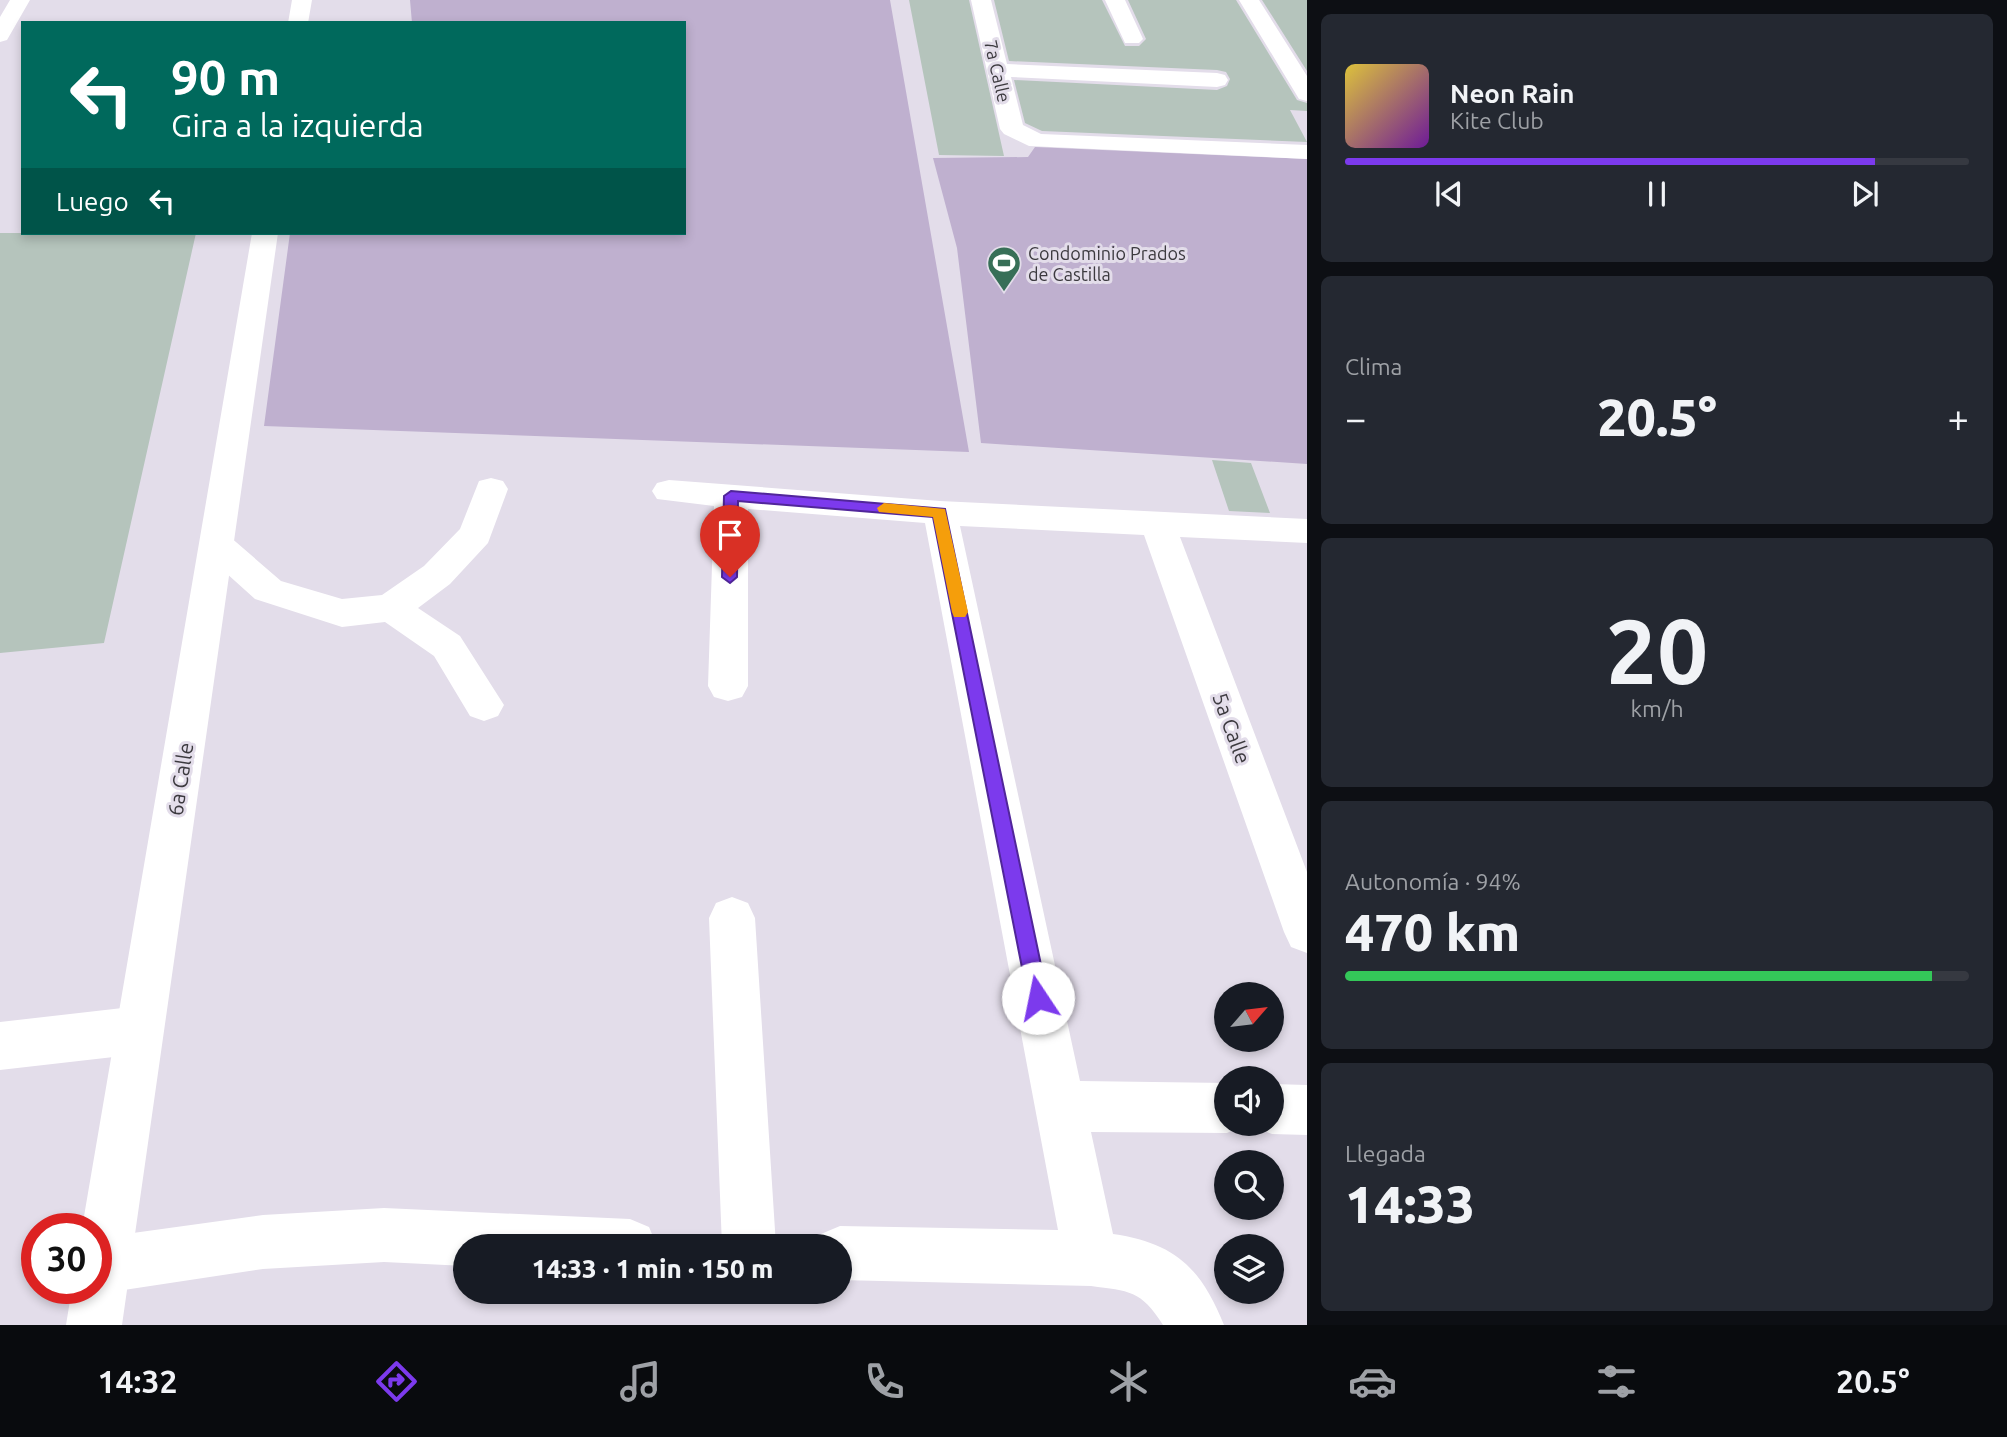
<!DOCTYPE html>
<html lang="es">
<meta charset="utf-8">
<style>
:root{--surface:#171b24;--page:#242831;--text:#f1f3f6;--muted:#9ea1a6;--line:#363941;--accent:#7c3aed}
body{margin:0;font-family:Ubuntu,sans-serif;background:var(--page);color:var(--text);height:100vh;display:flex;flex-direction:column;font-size:26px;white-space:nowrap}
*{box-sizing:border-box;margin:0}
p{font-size:23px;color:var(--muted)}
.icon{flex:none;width:38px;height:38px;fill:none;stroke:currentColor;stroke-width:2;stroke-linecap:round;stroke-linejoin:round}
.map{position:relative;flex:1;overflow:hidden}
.drawer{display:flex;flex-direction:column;gap:14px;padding:14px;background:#0d0f14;width:700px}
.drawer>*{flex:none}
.banner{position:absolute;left:21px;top:21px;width:665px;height:214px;border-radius:0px;box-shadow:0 4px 10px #0003;background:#00695c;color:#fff;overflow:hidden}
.needle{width:46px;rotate:62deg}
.buttons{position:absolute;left:1214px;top:982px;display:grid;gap:14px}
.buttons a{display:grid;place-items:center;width:70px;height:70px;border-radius:50%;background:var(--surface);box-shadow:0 4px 10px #0003;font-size:35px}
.speed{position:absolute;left:21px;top:1213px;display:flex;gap:14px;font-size:35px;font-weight:700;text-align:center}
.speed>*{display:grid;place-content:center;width:91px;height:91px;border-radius:50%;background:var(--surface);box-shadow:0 4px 10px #0003;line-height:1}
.speed .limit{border:10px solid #d22;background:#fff;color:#111}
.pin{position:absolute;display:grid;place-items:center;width:60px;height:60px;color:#fff;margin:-72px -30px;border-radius:50% 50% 50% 0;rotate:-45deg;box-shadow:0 0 7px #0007}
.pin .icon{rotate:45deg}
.me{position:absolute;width:77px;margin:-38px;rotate:349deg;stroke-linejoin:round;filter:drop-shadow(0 0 5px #0008)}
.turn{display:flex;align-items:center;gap:24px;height:147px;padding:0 35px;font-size:32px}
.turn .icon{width:91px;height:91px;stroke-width:2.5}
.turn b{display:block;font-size:49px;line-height:60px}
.then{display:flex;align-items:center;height:66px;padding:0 35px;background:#0003;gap:14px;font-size:26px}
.big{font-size:52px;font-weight:800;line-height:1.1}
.drawer .widget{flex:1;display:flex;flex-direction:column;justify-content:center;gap:10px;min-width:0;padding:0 24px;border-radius:10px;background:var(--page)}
.drawer .dial{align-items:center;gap:0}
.dial b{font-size:91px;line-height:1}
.song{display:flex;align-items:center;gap:21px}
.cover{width:84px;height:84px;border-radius:10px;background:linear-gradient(135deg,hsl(50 70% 55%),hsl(280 70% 35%))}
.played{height:7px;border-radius:4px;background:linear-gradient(90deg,var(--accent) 85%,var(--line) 85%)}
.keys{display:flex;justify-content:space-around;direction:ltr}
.heat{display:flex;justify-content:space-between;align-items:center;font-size:38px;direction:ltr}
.charge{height:10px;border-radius:5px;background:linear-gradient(90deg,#34c759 94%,var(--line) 0)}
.trip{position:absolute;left:453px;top:1234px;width:399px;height:70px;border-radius:35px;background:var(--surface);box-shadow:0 4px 10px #0003;font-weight:800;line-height:70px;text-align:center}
.dock{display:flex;height:112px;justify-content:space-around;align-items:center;background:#090b0e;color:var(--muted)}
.dock .icon{width:49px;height:49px}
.dock .on{color:var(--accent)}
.dock b{font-size:32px;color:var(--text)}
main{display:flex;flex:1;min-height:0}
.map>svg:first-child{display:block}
.green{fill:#bfb0cf}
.building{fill:#b5c4bc}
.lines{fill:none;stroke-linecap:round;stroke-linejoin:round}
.minor{fill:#fff;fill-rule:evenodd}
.major{fill:#fff;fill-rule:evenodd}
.route{fill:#7c3aed;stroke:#51269a;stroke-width:2}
.slow{fill:#f59e0b}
.labels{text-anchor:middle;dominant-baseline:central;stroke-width:6;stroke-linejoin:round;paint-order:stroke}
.far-street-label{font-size:18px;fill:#3c3a3f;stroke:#e3ddea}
.far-poi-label{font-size:18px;fill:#3c3a3f;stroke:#e3ddea;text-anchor:start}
.street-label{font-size:21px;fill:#3c3a3f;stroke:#e3ddea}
</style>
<main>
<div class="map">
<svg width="1307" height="1325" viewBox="0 0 1307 1325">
<rect width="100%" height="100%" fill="#e3ddea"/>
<path class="green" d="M410,0H890L969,452L264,426L290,233H684V23H412Z
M1035,147L1307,159V464L981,443L957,248L933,158L1028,157Z"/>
<path class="building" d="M909,0H969L1004,156L939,155Z
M994,0H1102L1125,46H1139L1146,39L1128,0H1236L1297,100L1307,103V111L1290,110L1307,142L1042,131L1025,123L1014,80L1217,90L1227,86L1230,79L1226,72L1217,70L1009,61Z
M1262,0H1307V71Z
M0,233H196L104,643L0,653Z
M1212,460L1251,463L1270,513L1229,511Z"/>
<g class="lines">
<path class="minor" d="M10,0H30L7,40L0,42V17Z
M971,0H991L1007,64L1217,73L1225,75L1228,80L1225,85L1217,87L1011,77L1023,125L1041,134L1307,145V159L1029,146L1004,134L1000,129Z
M1105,0H1125L1143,39L1139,43H1125Z
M1239,0H1259L1307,76V101L1299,99L1296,94Z
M491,478L503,481L508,489L488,543L450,584L418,608L460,636L504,705L498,716L484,721L470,716L434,656L385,622L342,627L255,599L205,554L199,545L205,536L217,533L229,536L281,581L342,599L382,595L424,566L460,529L479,481Z
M669,480L940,501L1307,519V543L1180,537L1307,872V953L1291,947L1284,932L1144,535L960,526L1080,1081L1227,1083V1124H1246L1227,1133L1091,1132L1113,1234C1175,1243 1201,1268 1224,1325H1163C1141,1290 1129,1291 1091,1286L840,1280V1246H815L821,1234L840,1226L1058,1230L925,523L748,509V686L742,697L728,701L714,697L708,686L714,506L657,499L652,491L657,483Z
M732,897L748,903L755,918L776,1246H722L709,918L716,903Z
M140,1006L157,1013L164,1030L157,1047L140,1054L0,1070V1022Z
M1272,1084L1307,1085V1135L1272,1134L1254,1127L1253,1124H1272Z
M384,1208L630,1219L649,1227L657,1246H466V1266L384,1262L263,1269L104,1293L93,1288H96V1241L104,1237L263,1215Z"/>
<path class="major" d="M292,0H312L308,23H288Z
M252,233H278L122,1325H66L72,1288H96V1228H82Z"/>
</g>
<path class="route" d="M731,491L945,509L1048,998L1045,1005L1038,1007L1031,1005L1028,998L933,517L738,501L737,577L730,583L722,577L724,496Z"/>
<path class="slow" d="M884,503L945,509L968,612L965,617H954L952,612L933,517L879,512L877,508Z"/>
<defs>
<g id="stadium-pin" transform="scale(1.75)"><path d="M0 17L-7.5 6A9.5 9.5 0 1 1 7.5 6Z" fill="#376f57" stroke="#e3ddea"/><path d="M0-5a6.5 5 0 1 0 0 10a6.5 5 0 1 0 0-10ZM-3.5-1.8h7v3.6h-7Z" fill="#fff"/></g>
</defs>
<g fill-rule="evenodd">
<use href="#stadium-pin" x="1004" y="263"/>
</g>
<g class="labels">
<g class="far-street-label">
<text transform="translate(998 71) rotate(77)">7a Calle</text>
</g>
<g class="far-poi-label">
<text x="1028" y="253">Condominio Prados<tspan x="1028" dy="21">de Castilla</tspan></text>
</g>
<g class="street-label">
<text transform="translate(1232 728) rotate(70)">5a Calle</text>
<text transform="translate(180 779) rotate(-81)">6a Calle</text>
</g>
</g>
</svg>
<div class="buttons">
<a><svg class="needle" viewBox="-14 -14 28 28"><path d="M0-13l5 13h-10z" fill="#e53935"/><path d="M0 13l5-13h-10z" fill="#9ea1a6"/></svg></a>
<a><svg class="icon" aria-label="sound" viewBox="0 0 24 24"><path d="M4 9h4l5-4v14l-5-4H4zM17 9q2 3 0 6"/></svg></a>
<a><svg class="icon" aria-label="search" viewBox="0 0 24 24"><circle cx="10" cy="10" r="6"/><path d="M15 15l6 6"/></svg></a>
<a><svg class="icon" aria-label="layers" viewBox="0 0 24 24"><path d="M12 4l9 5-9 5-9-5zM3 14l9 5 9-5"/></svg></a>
</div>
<div class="speed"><div class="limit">30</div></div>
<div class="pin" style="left:730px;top:577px;background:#d93025"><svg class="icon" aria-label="arrive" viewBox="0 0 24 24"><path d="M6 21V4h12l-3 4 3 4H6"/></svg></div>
<svg class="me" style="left:1038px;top:998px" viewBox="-20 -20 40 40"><circle r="19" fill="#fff"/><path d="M0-13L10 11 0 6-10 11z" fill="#7c3aed"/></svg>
<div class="trip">14:33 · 1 min · 150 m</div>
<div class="banner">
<div class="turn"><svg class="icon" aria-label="left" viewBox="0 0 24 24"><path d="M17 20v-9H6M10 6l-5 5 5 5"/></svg><div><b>90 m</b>Gira a la izquierda</div></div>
<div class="then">Luego<svg class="icon" aria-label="left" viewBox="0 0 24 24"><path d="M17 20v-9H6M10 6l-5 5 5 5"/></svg></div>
</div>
</div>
<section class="drawer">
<div class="widget">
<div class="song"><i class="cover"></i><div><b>Neon Rain</b><p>Kite Club</p></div></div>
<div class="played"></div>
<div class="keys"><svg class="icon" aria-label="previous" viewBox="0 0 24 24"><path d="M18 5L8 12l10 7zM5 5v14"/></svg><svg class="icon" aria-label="pause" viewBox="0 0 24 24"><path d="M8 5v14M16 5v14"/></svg><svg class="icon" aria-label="next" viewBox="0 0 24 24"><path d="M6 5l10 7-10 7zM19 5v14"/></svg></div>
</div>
<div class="widget"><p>Clima</p>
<div class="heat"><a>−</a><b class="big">20.5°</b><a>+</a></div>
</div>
<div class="widget dial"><b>20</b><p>km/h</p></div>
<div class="widget"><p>Autonomía · 94%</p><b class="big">470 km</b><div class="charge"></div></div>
<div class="widget"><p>Llegada</p><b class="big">14:33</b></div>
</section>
</main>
<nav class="dock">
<b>14:32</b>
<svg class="icon on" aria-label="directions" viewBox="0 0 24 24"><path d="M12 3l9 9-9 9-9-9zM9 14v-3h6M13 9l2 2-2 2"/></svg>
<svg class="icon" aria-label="music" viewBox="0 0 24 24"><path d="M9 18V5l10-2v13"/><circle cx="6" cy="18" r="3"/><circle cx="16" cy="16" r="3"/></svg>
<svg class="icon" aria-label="phone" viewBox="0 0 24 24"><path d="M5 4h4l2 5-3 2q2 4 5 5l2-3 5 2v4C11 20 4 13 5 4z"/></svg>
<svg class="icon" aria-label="climate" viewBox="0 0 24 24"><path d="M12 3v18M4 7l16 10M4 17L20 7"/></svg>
<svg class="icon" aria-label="car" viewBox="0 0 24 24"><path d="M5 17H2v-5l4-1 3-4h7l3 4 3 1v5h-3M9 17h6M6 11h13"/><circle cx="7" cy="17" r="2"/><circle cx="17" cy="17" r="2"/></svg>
<svg class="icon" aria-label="filters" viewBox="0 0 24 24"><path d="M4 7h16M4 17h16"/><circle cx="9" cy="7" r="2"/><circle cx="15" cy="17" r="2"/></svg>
<b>20.5°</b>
</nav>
